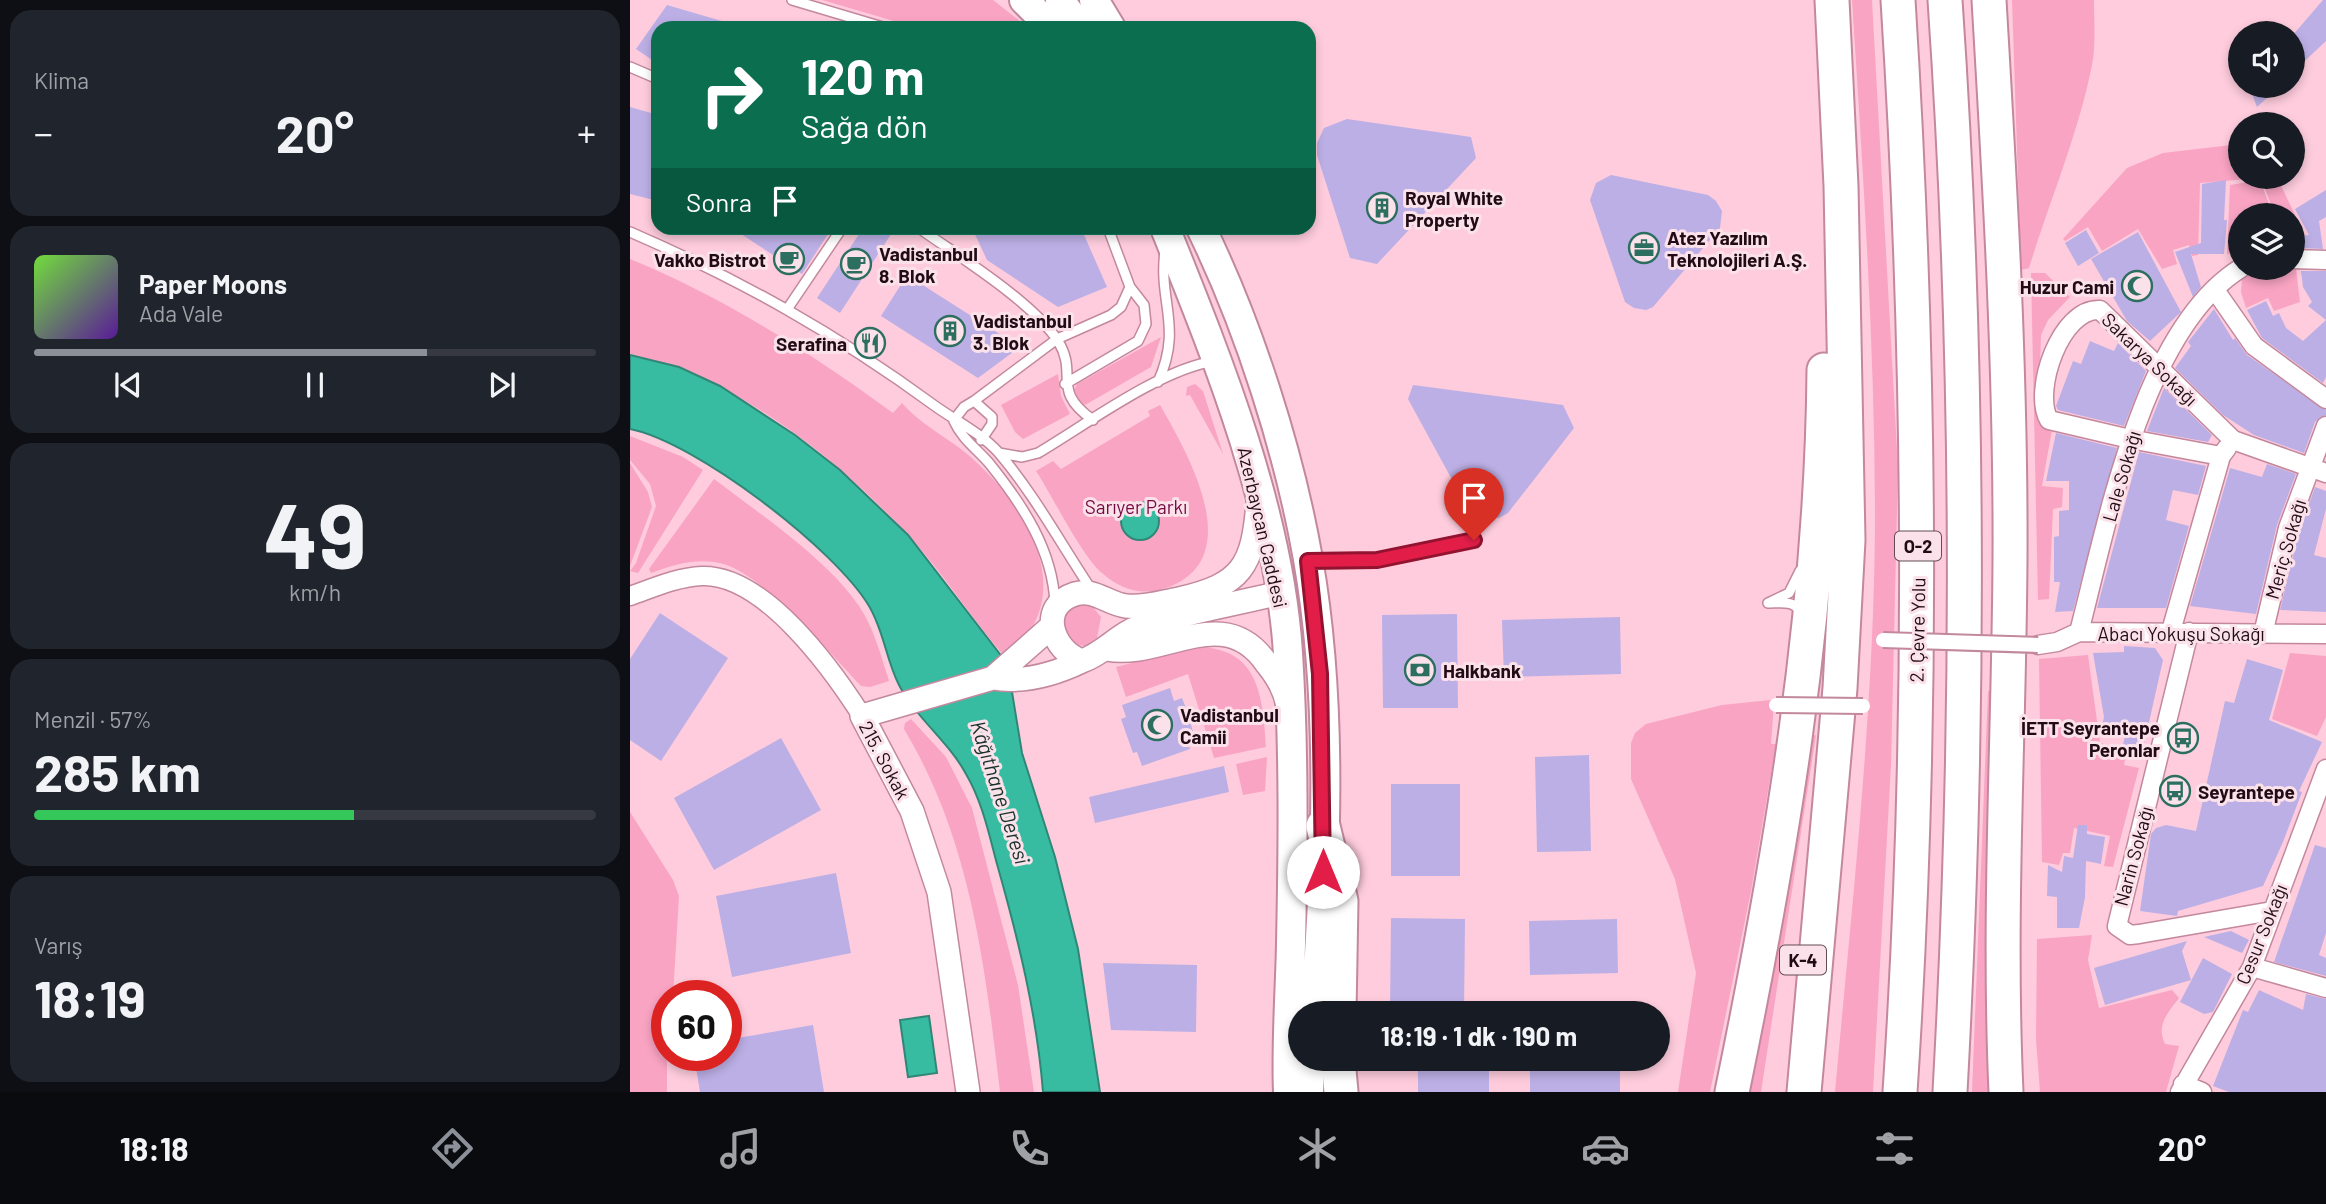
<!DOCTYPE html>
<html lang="tr">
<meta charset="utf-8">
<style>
:root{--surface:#171b24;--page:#20242c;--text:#f1f3f6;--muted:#9ea1a6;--line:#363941;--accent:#8c9099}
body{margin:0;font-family:Barlow,sans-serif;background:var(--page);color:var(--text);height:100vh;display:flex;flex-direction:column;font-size:26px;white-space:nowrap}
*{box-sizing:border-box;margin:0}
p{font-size:23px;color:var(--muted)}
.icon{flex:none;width:38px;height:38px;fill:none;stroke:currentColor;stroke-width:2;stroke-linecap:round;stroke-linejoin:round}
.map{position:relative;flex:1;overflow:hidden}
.details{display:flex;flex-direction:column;gap:10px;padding:10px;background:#0d0f14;width:630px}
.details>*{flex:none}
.banner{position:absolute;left:21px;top:21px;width:665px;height:214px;border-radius:21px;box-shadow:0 4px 10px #0003;background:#0b6e4f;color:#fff;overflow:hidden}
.tools{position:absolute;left:1598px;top:21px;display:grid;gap:14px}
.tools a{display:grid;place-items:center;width:77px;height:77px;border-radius:50%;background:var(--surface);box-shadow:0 4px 10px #0003;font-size:35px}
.speed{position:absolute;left:21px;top:980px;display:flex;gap:14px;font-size:35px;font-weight:700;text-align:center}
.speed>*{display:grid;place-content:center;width:91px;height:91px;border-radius:50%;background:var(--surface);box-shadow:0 4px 10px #0003;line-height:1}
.speed .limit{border:10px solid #d22;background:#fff;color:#111}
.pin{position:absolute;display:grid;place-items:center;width:60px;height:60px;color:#fff;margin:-72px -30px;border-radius:50% 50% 50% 0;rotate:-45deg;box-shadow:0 0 7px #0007}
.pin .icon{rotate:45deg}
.me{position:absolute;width:77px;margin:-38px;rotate:0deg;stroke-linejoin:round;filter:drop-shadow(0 0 5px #0008)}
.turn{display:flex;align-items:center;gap:24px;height:147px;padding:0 35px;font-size:32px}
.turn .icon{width:91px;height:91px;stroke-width:2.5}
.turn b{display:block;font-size:49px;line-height:60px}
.then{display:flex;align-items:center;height:66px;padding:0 35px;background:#0003;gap:14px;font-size:26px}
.big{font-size:52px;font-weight:700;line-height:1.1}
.details .card{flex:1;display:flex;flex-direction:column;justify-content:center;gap:10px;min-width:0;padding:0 24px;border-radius:21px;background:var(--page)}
.details .dial{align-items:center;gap:0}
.dial b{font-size:91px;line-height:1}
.song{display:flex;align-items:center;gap:21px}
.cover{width:84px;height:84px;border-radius:10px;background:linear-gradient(135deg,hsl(100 70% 55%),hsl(270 70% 35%))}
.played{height:7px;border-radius:4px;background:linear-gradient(90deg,var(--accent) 70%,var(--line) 70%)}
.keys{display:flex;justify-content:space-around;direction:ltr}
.heat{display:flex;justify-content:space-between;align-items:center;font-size:38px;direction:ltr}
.charge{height:10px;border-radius:5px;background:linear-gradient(90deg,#34c759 57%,var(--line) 0)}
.trip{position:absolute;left:658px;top:1001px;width:382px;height:70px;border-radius:35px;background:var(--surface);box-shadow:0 4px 10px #0003;font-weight:700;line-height:70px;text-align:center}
.menu{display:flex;height:112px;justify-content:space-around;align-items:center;background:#090b0e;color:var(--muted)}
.menu .icon{width:49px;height:49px}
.menu .selected{color:var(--accent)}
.menu b{font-size:32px;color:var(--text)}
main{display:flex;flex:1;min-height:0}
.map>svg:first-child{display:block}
.green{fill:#f9a4c3}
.water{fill:#38bca1;stroke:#318777;stroke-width:2}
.building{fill:#bcafe5}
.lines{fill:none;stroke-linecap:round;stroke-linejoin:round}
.service-casing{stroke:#c3889d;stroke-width:12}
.minor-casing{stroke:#c3889d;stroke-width:21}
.tertiary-casing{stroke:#c3889d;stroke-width:26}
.primary-casing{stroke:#c3889d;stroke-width:32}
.motorway-casing{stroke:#c3889d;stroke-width:37}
.service{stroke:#fff;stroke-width:9}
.minor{stroke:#fff;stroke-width:18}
.tertiary{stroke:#fff;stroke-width:23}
.primary{stroke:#fff;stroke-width:28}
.motorway{stroke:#fff;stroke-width:33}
.pedestrian-bridge-casing{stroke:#c3889d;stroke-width:18;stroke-linecap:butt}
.pedestrian-bridge{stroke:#fff;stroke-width:14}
.route-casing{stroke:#92132f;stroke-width:18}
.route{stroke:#e11d48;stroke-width:12}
.labels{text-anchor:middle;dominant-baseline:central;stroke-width:6;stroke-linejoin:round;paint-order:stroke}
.shield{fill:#fbe1e9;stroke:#624c55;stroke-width:2}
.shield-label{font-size:18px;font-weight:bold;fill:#210c15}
.poi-label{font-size:19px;font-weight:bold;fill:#210c15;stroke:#fbe1e9;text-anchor:start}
.street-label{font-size:19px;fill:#210c15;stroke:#fbe1e9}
.park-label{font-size:19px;fill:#740a42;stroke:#fbe1e9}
.water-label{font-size:21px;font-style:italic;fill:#16312a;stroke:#fbe1e9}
</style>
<main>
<section class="details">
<div class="card"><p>Klima</p>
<div class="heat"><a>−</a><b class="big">20°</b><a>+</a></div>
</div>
<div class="card">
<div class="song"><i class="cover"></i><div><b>Paper Moons</b><p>Ada Vale</p></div></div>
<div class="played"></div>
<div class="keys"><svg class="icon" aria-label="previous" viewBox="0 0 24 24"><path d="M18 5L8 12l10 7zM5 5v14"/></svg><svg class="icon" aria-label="pause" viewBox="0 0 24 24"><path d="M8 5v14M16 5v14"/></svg><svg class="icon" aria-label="next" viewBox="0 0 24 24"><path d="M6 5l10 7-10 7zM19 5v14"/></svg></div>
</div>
<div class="card dial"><b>49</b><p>km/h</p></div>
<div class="card"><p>Menzil · 57%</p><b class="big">285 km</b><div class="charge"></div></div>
<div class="card"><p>Varış</p><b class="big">18:19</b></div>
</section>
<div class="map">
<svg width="1696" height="1092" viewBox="0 0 1696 1092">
<rect width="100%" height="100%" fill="#feccdd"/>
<path class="green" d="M192,0H363L399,28H288Z
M1222,0H1242L1268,468L1261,765L1243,1092H1205C1222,903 1244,712 1245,522C1245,348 1233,173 1222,0Z
M1382,0H1464C1464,21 1466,45 1462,65C1448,135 1420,200 1399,268L1391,270Z
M1610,144V177L1630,178L1570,183L1568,255L1562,256L1559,245L1543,250L1547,264L1532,269L1508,229L1472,251L1458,227L1435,241L1433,239L1497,168L1533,153Z
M1647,177L1674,234L1668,235L1672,249H1663L1662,215H1645L1632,181Z
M1630,180L1643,215H1610V253L1597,254L1600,185Z
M0,259C95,298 181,353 263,413L272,403C289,423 316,437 336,453C396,503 454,597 375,657C341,618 314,574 279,536C205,456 108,379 0,355Z
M1666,269L1670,302L1644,311L1638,298L1616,308L1611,292L1612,279L1618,275Z
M1401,273H1415L1440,297L1418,320L1411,335L1408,421L1423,424L1412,486L1433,488L1432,507L1423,509L1419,599L1408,600Z
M531,337L521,367L455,405L450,402L444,390L447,384Z
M428,374L431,396L440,414L393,439L385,432L371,405Z
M565,384L573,391L593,454L560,395L556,396L557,387Z
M530,405C558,454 619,559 536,588C512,596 491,590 472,573C451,555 423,497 406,471L423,461L431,469L520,416L518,411Z
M0,436L53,457L73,470L8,573L0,571L6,563L26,506L20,484L0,460Z
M0,463L18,492L22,507L0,566Z
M84,479C130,514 197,559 229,606C244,628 251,656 259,681L240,687L231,686C200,653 128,566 84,562C62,559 42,565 21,573L19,569Z
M448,602L462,606L471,617L467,638L455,646L440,644L428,620Z
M564,647C629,646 633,696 636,747L584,758L558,674L496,697L486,667Z
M1660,653L1696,656V717L1687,736L1642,719Z
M1458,655L1470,743L1497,749L1494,765L1509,768L1483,867L1474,866L1480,836L1444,828L1440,853H1433L1429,865L1412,862L1409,659Z
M1366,690L1362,1092H1342L1358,691Z
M1151,699L1144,703L1141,744H1146L1121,891L1080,1092H1048L1066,973L1045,879L1001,779V743L1005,733L1016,724L1092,705Z
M281,719L316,757L342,808L388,985L404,1092H370C355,966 341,840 274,729L275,723Z
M1186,735L1131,1092H1117L1140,985L1182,736Z
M637,757L635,791L613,795L606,764Z
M0,812L43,880L49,896L43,996H37V1092H0Z
M1462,935L1458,960L1469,1008L1542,990L1549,998C1537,1014 1526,1025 1535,1044L1549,1046L1536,1092H1410L1406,1039L1407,939Z"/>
<path class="water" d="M0,355L49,367L90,386L165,435L210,470L278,535L386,675L382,692L392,753L425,857L448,949L470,1092H413C407,1015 388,938 367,864C359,834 352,801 336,774C319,742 286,718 269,685C256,660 254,631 239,606C205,549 66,442 0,429Z
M491 521a19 19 0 1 1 38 0a19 19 0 1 1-38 0Z
M299,1016L307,1073L278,1077L270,1020Z"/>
<path class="building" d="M1693,0H1696V41L1662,73V36Z
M37,5L102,24L101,28H28V64L6,49Z
M1619,86H1650L1627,107Z
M0,107L28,115V201L0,194Z
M717,119L841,137L846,158L747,264L720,258L687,155V143L694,128Z
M981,175L1078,195L1086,201L1092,211L1090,228L1023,307L1016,310L1004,308L995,302L960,200L966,183Z
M1596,180L1594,220H1597L1594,254H1561L1571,287L1563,297L1545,252L1571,243L1572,184Z
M1696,190V217L1689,221L1693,249L1673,248L1669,236L1679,235L1665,209Z
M102,228H202L172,274Z
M233,228H265L210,313L187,298Z
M342,228H451L477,287L428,307L357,260Z
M1456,230L1469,253L1448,266L1435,243Z
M1508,232L1551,312L1520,341L1497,321L1461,259Z
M1671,271H1696V377L1693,383L1632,338L1617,310L1636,301L1643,316L1649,313L1656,328L1673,341L1696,320L1678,306L1682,302L1673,287Z
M277,275L390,347L348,378L251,316Z
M1584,309L1603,340L1605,338L1617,355L1696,410V415L1685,422L1674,453L1624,435L1593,415L1545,368L1561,346L1558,342Z
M1460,341L1484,351L1488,343L1516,371L1494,426L1428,410L1426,406L1443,361L1451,364Z
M783,385L933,405L944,428L878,513L869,518L854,519L837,507L778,399Z
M1534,388L1582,435L1578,442L1517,431Z
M1426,433L1487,448L1443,611L1425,612L1430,582H1424V537L1429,536V511L1439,510V481H1416Z
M1509,452L1576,466L1568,495L1543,490L1536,520L1559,526L1536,608H1467Z
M1637,464L1666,474L1647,525L1626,614L1560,606L1600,468L1632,477Z
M1685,487L1696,491V509L1684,555L1696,558V612L1650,610L1669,531Z
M30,613L98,658L31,761L0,740V659Z
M827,614L828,708H753L752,615Z
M990,617L991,674L874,677L872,620Z
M1494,646L1525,648L1533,660L1513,749L1493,745L1496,731L1472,726L1474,717L1463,653L1494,652Z
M1617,659L1653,670L1639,720L1692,742L1669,791L1672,792L1653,842L1633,886L1548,911L1547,916L1510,911L1521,834L1526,828L1536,825L1566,831L1595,701L1604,703Z
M540,688L544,701L552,698L558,713L563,732L556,735L560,749L512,766L507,752L503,753L491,719L496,717L492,705Z
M151,738L191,810L84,870L44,798Z
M959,755L961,851L907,852L905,757Z
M594,766L599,792L465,823L459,797Z
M761,784H830V876H761Z
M1448,825H1457V834L1475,837L1471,864L1456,861L1455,897L1449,928H1427V897L1417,896L1418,865L1432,872L1434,856L1443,858Z
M1685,845L1696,848V933L1689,955L1696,958V976L1644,962Z
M206,873L221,953L102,977L86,896Z
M761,918L835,919L834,1013H760Z
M987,919L988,973L900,975L899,921Z
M1601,931L1619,940L1612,953L1574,937Z
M1557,941L1552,951L1561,980L1475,1005L1464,968Z
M1573,958L1602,974L1583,1012L1574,1014L1550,1002Z
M473,963L567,965L566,1032L481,1030Z
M1629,990L1673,1010L1676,994L1696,999V1092H1599L1583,1086L1613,1010L1618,1012Z
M183,1025L194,1092H70L64,1055H96V1040Z
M788,1059H859V1092H788Z
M900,1059H990V1092H900Z"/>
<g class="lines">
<g class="service-casing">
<path id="service" d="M162,0L256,28
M0,67L28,79
M289,228C328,256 402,301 428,341C449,375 420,390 463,420
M0,232C111,280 207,334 305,406C326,421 351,433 369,453C404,494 431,544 461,589
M158,308L212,228
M528,382C553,327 528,302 535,251
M435,384L508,341L516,324L514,305L500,287
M344,401L427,339L481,315L491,307L500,287L478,228
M324,420L334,407L344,401L362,417V424L351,440
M324,421C332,439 347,449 359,463C392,504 423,550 425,604
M369,453L392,457L408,453C457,424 529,370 584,361
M680,561L747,560L844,540
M1170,571L1159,593L1138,603C1150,603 1163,600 1170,611"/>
</g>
<g class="minor-casing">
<path id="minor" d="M1662,259L1696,260
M1585,290L1624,346L1696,399
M1591,456L1500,439L1419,420C1402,391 1431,307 1470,310L1603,440L1696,473
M0,596C23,588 47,577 72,576C134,574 202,669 232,716
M1541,631L1591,456L1597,448
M1449,632C1477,526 1512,329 1611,268
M1559,632L1487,926L1500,935L1509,934L1642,911
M1633,634L1658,528L1696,426
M1408,645L1427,642L1449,632L1696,634
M1622,967L1696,988
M1553,1084L1572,1092
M1550,1092L1622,967L1696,769"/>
</g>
<g class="tertiary-casing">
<path id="tertiary" d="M628,503C623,566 612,585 549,599C532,602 514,608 496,606C478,604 464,588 445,594C407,606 422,651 452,661C475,653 489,633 512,626C557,612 605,604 650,593
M477,649C532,660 594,600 637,664C646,675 654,688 657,702
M363,678C393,683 425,674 452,661
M338,1092L309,892L282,811L232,716L363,678L422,626"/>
</g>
<g class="primary-casing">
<path id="primary" d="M394,0L422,28
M430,0L450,28
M464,0L481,28
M535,228C588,360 649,510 658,653C664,749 663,847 661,944C660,993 656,1043 658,1092
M571,228C619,326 659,451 678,559C704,707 696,864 685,1013
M679,1092L680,1059"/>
</g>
<g class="motorway-casing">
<path id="motorway" d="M1268,0C1291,364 1294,728 1270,1092
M1315,0C1340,364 1340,728 1320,1092
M1359,0C1370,186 1381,373 1380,560C1379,737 1368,914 1376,1092
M693,826L711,901L709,1013
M708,1059L711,1092
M1102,1092C1151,854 1192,614 1194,370
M1174,1092L1210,688L1218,540L1211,186L1202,0"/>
</g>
<use href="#service" class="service"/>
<use href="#minor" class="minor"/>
<use href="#tertiary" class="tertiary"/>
<use href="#primary" class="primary"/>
<use href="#motorway" class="motorway"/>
<g class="pedestrian-bridge-casing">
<path id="pedestrian-bridge" d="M1253,640L1408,645
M1146,705L1233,706"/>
</g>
<use href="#pedestrian-bridge" class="pedestrian-bridge"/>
</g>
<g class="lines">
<g class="route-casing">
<path id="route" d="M693,872L690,674L678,561L747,560L844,540"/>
</g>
<use href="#route" class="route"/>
</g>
<defs>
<g id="building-ring" transform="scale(1.575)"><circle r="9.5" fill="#fbe1e9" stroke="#2c6f60" stroke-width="1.5"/><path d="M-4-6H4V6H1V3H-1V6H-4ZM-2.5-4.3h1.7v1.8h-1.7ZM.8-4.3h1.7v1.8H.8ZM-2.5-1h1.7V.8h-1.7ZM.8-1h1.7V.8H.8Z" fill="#2c6f60"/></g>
<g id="office-ring" transform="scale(1.575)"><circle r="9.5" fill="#fbe1e9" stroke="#2c6f60" stroke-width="1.5"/><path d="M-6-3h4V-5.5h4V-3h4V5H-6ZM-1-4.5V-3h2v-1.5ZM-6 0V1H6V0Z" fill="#2c6f60"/></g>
<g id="cafe-ring" transform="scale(1.575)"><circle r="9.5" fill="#fbe1e9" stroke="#2c6f60" stroke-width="1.5"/><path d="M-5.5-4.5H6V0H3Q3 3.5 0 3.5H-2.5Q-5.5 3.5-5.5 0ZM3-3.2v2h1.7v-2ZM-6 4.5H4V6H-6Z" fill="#2c6f60"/></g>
<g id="mosque-ring" transform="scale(1.575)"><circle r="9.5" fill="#fbe1e9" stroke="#2c6f60" stroke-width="1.5"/><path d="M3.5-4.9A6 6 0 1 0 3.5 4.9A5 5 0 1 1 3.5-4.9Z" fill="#2c6f60"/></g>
<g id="restaurant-ring" transform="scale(1.575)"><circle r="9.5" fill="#fbe1e9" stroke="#2c6f60" stroke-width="1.5"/><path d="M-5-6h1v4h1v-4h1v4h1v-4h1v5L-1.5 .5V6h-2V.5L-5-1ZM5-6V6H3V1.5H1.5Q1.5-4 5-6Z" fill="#2c6f60"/></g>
<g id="bank-ring" transform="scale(1.575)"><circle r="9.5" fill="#fbe1e9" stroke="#2c6f60" stroke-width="1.5"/><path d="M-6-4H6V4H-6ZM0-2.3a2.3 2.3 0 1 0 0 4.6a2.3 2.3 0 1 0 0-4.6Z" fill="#2c6f60"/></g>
<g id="bus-ring" transform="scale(1.575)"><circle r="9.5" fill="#fbe1e9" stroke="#2c6f60" stroke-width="1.5"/><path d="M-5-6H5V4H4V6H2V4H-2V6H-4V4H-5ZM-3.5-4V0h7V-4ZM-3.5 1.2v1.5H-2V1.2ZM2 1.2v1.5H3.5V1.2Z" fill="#2c6f60"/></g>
</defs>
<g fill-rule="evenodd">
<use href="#building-ring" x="752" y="208"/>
<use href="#office-ring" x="1014" y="248"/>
<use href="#cafe-ring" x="159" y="259"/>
<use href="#cafe-ring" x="226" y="264"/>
<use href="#mosque-ring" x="1507" y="286"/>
<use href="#building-ring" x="320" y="331"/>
<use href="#restaurant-ring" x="240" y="343"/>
<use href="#bank-ring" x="790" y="670"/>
<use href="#mosque-ring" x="527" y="725"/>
<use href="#bus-ring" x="1553" y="738"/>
<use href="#bus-ring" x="1545" y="791"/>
</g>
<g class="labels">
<g class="shield">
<rect x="1265" y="531.5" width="46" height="29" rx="5"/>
<rect x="1150" y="945.5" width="46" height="29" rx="5"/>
</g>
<g class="shield-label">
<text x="1288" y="546">O-2</text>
<text x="1173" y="960">K-4</text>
</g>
<g class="poi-label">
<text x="775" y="197">Royal White<tspan x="775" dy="22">Property</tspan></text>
<text x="1037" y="237">Atez Yazılım<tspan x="1037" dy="22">Teknolojileri A.Ş.</tspan></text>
<text x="249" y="253">Vadistanbul<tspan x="249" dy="22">8. Blok</tspan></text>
<text x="136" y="259" text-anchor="end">Vakko Bistrot</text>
<text x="1484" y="286" text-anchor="end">Huzur Cami</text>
<text x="343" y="320">Vadistanbul<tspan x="343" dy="22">3. Blok</tspan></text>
<text x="217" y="343" text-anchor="end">Serafina</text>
<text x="813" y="670">Halkbank</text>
<text x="550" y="714">Vadistanbul<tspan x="550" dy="22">Camii</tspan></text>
<text x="1530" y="727" text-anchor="end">İETT Seyrantepe<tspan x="1530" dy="22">Peronlar</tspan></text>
<text x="1568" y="791">Seyrantepe</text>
</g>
<g class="street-label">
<text transform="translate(1520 359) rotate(44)">Sakarya Sokağı</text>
<text transform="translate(1491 476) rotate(-74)">Lale Sokağı</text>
<text transform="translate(633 527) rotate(77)">Azerbaycan Caddesi</text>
<text transform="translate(1655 549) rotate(-74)">Meriç Sokağı</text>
<text transform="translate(1287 630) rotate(-89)">2. Çevre Yolu</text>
<text x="1551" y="633">Abacı Yokuşu Sokağı</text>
<text transform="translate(255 760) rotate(62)">215. Sokak</text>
<text transform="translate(1503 856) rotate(-75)">Narin Sokağı</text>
<text transform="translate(1631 934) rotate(-68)">Cesur Sokağı</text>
</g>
<g class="park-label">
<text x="506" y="506">Sarıyer Parkı</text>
</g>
<g class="water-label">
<text transform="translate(371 792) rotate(72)">Kâğıthane Deresi</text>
</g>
</g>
</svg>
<div class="tools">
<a><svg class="icon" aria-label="sound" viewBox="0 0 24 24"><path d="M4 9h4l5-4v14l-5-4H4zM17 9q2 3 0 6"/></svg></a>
<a><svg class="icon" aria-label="search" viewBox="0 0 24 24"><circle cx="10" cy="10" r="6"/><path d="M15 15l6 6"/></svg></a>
<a><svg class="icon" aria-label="layers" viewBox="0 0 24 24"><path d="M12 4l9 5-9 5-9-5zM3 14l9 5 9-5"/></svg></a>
</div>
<div class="speed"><div class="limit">60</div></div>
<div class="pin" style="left:844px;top:540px;background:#d93025"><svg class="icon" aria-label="arrive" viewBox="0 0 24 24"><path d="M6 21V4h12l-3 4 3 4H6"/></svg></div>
<svg class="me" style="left:693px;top:872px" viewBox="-20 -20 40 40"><circle r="19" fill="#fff"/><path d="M0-13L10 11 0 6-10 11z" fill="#e11d48"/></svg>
<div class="trip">18:19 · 1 dk · 190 m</div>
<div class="banner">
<div class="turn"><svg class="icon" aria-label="right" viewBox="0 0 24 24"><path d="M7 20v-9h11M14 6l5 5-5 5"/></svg><div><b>120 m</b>Sağa dön</div></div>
<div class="then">Sonra<svg class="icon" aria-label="arrive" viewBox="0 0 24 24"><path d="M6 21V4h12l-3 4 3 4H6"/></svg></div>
</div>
</div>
</main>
<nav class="menu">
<b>18:18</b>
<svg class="icon selected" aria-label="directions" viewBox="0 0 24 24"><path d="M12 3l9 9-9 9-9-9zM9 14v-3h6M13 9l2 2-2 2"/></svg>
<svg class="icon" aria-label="music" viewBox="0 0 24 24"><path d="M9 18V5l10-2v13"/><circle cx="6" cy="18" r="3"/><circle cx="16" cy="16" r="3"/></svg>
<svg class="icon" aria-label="phone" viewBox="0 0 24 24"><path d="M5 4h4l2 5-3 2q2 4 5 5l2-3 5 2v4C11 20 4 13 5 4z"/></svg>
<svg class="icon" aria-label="climate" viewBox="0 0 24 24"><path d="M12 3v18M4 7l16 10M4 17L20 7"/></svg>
<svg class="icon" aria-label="car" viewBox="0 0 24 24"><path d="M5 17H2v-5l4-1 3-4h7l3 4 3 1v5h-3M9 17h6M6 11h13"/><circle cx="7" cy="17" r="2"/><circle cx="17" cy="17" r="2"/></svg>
<svg class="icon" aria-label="filters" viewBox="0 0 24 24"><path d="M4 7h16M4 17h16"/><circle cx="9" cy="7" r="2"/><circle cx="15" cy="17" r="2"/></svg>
<b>20°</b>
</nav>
